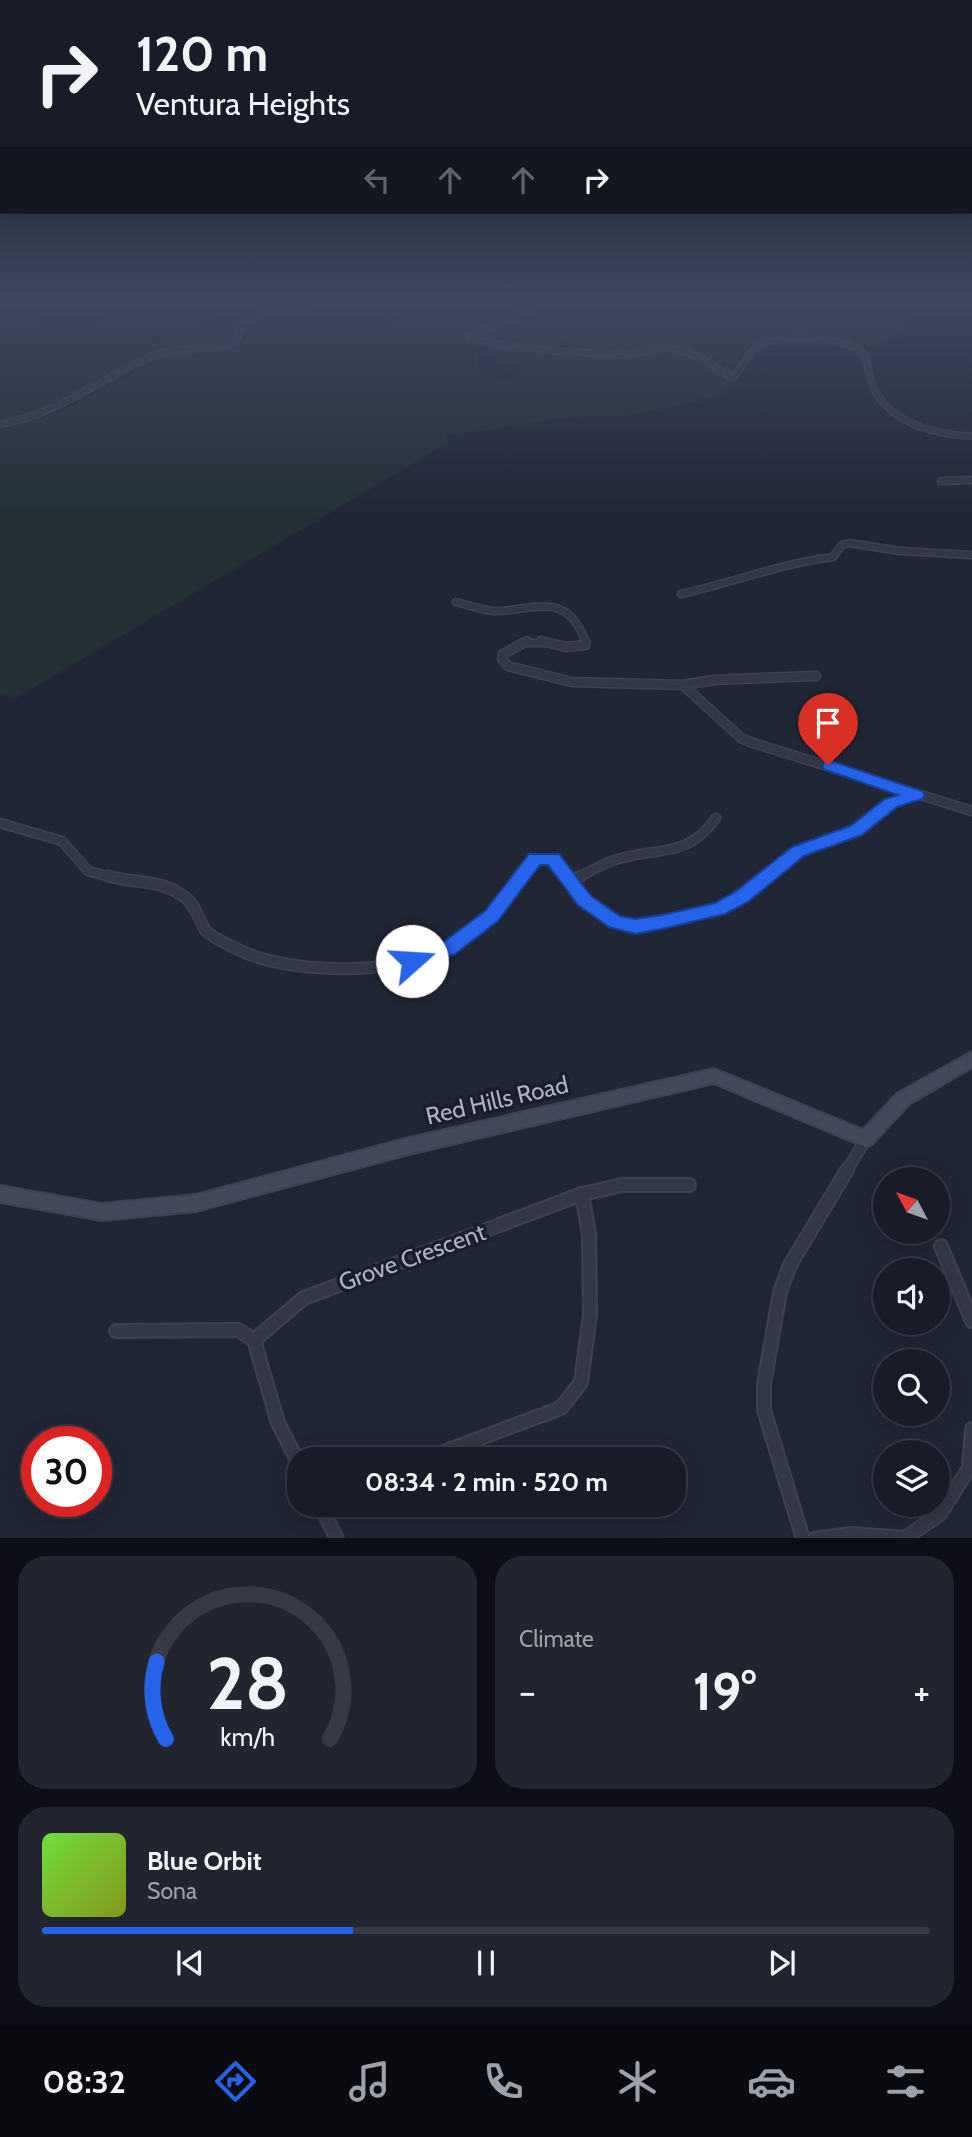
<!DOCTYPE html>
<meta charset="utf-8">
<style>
:root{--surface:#191c28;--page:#222530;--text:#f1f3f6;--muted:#9fa1a8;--line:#373a45;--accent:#2563eb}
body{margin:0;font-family:Cabin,sans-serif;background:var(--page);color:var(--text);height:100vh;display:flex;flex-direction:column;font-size:26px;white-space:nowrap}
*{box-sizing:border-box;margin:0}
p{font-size:23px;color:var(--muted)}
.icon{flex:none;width:38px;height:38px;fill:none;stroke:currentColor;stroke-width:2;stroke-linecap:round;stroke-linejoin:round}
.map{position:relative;height:1538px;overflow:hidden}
.details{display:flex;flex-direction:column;gap:18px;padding:18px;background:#0e0f16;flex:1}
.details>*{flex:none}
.top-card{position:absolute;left:0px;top:0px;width:973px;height:214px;box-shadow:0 4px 18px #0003,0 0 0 2px var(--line);background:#191c28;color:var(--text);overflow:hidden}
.needle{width:46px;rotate:311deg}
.controls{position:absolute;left:873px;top:1167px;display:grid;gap:14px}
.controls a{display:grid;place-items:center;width:77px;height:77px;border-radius:50%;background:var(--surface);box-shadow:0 4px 18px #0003,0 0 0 2px var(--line);font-size:35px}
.speed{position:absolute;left:21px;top:1426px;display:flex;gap:14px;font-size:35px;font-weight:700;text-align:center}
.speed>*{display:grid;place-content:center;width:91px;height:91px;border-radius:50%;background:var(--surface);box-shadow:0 4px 18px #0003,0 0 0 2px var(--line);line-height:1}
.speed .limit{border:10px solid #d22;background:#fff;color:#111}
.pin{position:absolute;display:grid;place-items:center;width:60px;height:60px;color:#fff;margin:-72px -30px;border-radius:50% 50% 50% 0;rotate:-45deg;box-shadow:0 0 7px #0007}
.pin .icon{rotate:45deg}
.me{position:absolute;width:77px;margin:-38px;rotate:71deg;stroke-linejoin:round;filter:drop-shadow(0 0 5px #0008)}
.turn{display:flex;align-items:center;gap:24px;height:147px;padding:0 21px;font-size:32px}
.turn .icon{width:91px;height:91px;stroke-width:2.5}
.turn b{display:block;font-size:49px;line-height:60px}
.lanes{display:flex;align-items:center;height:66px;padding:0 21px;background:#0003;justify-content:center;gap:35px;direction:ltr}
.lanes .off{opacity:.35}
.big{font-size:52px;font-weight:700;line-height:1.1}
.details .widget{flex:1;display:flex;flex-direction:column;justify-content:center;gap:10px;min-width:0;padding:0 24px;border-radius:28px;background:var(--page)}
.details .dial{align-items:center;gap:0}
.dial svg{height:182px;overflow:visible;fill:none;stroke:var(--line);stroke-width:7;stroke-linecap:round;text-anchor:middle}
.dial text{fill:var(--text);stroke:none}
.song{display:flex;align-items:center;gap:21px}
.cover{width:84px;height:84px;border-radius:10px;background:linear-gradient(135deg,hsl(100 70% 55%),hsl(70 70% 35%))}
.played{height:7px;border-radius:4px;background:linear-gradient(90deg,var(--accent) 35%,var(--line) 35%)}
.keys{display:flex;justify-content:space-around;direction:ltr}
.heat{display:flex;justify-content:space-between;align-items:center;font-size:38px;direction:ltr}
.details .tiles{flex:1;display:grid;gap:18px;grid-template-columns:1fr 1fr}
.widget:last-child{grid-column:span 2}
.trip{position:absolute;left:287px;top:1447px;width:399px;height:70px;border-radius:28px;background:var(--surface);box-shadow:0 4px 18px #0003,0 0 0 2px var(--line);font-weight:700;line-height:70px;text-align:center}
.menu{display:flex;height:112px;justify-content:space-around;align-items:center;background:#0a0b10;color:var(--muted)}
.menu .icon{width:49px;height:49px}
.menu .active{color:var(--accent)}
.menu b{font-size:32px;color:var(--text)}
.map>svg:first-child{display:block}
.green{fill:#233137}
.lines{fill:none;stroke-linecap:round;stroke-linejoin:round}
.minor-far4-casing{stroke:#3e4150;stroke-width:8}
.minor-far3-casing{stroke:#3e4150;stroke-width:9}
.minor-far2-casing{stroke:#3e4150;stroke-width:11}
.minor-far1-casing{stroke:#3e4150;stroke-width:13}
.minor-casing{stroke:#3e4150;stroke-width:16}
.secondary-casing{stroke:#3e4150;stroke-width:4}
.minor-far4{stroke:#343846;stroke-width:5}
.minor-far3{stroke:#343846;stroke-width:6}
.minor-far2{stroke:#343846;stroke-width:8}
.minor-far1{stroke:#343846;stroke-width:10}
.minor{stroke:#343846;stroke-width:12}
.secondary{fill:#424759;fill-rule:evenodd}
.route{fill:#2563eb;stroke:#184099;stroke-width:2}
.labels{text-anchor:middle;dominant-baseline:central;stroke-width:7;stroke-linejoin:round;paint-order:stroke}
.near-street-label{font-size:24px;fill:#aeb2c3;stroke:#1a1e2b}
</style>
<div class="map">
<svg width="972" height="1539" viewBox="0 0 972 1539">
<rect width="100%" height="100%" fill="#212636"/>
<path class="green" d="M29,303H41L40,307L54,313L39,320C61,327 89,328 110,316L109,310L88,307L73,312L48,306V303H318L252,316L223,315L202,325L219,330L249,320C242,326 236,334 228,340C212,353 174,350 156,342L163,341L162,335L150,336V341L162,348C110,377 61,414 0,419V310Z
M343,303H540L468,335L477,342L480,371L487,377L510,381L522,370L501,362L483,349L484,344L528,352L625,359L658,350L680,352L698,357L736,382L720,396L624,416H579L446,436L448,443L16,698L0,695V425C49,423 91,397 133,373C143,367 154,358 166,354C198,342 218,366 250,333H319L390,322L399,317L387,311Z
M554,303H922L900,338L867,347L828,337L763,340L740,354L735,370L709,356L662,345L619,352L588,351L563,343L554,346H511L481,339L487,332Z"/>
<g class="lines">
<g class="minor-far4-casing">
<path id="minor-far4" d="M544,303L470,336V339C520,350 570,352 621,355C632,355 642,351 653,349C683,344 709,362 732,378C742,369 745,356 755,348C776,332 846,336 864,354C870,366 868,379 875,391C894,425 937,435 972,436
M0,307L21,303
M0,424C59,415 100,378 153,356C176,346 203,351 228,345L237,340L241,325L249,318L326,303"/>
</g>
<g class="minor-far3-casing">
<path id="minor-far3" d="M941,481L972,480
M681,594C732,583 782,563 833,557L842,545L849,543L900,551L972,555
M456,602C468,605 481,610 494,611C522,612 557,594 576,623C580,630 585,635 585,643
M522,643H549"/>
</g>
<g class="minor-far2-casing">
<path id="minor-far2" d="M527,641L503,654L502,659L508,666L572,682L683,685L741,738L750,742L972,811
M541,641L566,647L585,645V641
M683,685L714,680L816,676
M0,823L62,841L88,871L114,878
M520,878L535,859H552L567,878
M578,878C590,871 604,863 618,859C659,847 688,858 716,818
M765,878L798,852L856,831L891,803L917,795"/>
</g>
<g class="minor-far1-casing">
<path id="minor-far1" d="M108,876C139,885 160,877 187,899C196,906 199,921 206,931C212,937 225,943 233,947C287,976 391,975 446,950C478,935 501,903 522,876
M565,876L584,900L615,922L635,926L719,909L767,876
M572,881L581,876
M846,1172L866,1139"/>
</g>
<g class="minor-casing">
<path id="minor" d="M941,1246L972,1321
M116,1331L238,1330L254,1340
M254,1340L304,1298L582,1194L622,1185H689
M254,1340L278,1423L299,1464
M422,1460L561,1408L581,1382L590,1315L589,1234L582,1194
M320,1505L337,1539
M803,1539L764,1410V1384L780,1292L790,1265L847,1170
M814,1539L852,1534L905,1538L940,1514L969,1468L972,1429"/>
</g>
<g class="secondary-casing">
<path id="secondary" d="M972,1052V1067L909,1104L872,1144L866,1147L714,1083L405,1155L196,1211L102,1220L0,1202V1186L102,1204L196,1195L405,1139L714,1069L863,1130L897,1094Z"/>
</g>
<use href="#minor-far4" class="minor-far4"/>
<use href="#minor-far3" class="minor-far3"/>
<use href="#minor-far2" class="minor-far2"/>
<use href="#minor-far1" class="minor-far1"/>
<use href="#minor" class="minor"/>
<use href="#secondary" class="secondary"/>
</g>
<linearGradient id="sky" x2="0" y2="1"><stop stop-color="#12151e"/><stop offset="0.58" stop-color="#3d475d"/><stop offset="1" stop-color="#3d475d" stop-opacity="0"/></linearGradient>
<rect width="972" height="518" fill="url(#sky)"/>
<path class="route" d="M828,760L922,791L925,795L922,799L897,807L862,835L804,856L748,902L725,914L662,929L635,934L609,927L578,905L548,865H540L498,921L455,954L412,969L403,961L406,956L442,943L485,911L529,854H559L591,896L620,916L635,919L662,915L715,903L735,892L792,847L850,826L885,799L898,795L823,769V761Z"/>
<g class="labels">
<g class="near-street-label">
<text transform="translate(497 1100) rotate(-13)">Red Hills Road</text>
<text transform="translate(412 1257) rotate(-20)">Grove Crescent</text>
</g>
</g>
</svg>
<div class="controls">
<a><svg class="needle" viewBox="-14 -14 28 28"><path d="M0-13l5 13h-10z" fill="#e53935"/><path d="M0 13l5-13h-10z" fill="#9fa1a8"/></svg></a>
<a><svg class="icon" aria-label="sound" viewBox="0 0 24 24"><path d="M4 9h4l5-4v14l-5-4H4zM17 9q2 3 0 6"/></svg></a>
<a><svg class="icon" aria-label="search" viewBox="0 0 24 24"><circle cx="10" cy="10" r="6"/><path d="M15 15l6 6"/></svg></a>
<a><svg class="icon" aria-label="layers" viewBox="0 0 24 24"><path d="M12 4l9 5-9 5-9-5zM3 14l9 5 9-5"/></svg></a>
</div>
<div class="speed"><div class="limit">30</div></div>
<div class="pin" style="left:828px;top:765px;background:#d93025"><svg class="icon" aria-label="arrive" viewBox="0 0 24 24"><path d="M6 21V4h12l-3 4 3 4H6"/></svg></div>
<svg class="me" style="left:412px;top:961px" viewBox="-20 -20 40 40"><circle r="19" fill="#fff"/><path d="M0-13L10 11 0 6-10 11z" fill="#2563eb"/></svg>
<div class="trip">08:34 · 2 min · 520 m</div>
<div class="top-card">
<div class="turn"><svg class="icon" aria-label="right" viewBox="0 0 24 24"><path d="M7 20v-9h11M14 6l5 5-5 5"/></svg><div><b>120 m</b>Ventura Heights</div></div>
<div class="lanes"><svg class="icon off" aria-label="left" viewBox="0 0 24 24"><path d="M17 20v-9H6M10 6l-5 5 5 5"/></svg><svg class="icon off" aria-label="ahead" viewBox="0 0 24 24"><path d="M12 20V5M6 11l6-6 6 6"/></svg><svg class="icon off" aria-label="ahead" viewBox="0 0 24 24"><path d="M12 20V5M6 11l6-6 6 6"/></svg><svg class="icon" aria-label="right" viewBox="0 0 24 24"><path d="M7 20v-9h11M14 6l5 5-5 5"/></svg></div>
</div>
</div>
<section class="details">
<div class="tiles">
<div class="widget dial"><svg viewBox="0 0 100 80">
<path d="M14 69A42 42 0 1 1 86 69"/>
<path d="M14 69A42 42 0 0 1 10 35" stroke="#2563eb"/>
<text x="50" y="56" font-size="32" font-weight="700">28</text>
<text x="50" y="72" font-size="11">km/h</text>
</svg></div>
<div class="widget"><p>Climate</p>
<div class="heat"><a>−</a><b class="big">19°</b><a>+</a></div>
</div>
<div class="widget">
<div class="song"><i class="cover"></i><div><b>Blue Orbit</b><p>Sona</p></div></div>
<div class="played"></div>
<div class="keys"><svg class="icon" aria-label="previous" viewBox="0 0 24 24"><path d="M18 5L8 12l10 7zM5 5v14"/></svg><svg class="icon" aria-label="pause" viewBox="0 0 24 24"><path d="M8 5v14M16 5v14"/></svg><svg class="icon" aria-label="next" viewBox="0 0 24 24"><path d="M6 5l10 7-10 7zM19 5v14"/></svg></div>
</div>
</div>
</section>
<nav class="menu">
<b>08:32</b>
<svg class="icon active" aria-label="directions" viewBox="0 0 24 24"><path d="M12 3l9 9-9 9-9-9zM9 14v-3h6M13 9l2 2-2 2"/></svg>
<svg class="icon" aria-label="music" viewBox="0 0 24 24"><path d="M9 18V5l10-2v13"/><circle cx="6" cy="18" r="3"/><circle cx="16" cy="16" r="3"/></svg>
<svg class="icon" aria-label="phone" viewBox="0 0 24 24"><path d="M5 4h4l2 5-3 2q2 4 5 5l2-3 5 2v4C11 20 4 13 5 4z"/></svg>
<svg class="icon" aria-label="climate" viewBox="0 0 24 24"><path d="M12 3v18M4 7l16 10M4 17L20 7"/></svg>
<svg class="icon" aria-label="car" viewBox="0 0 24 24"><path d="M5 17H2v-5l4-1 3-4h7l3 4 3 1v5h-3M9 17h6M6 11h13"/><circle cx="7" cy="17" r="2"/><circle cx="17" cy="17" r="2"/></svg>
<svg class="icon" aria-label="filters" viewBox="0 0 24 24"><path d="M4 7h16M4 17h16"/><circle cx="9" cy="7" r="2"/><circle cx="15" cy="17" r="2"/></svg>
</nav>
